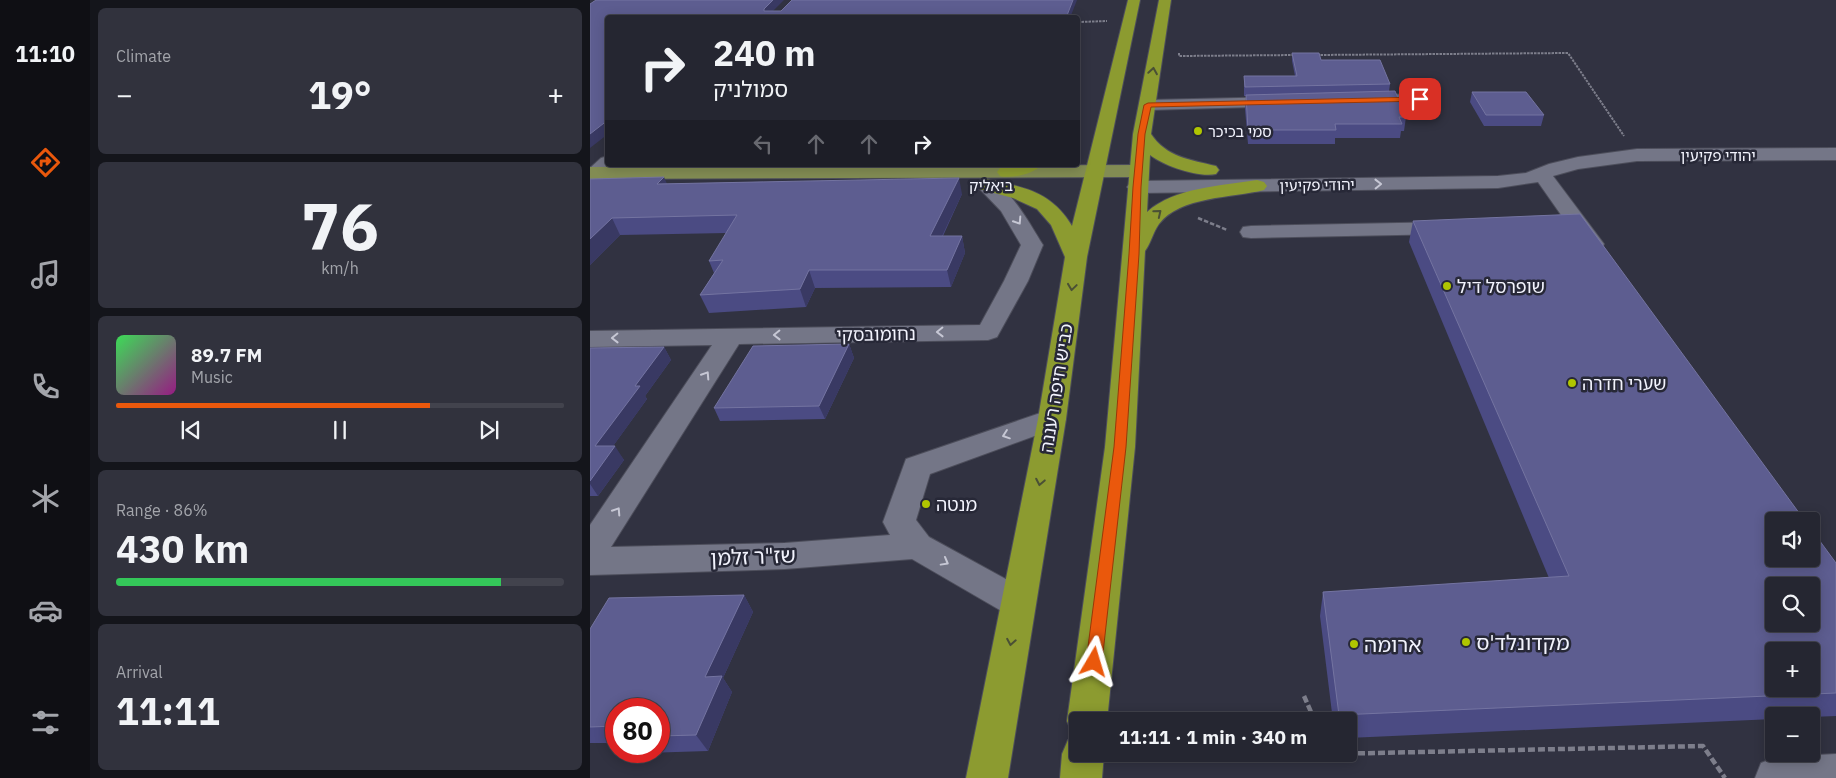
<!DOCTYPE html>
<meta charset="utf-8">
<style>
:root{--surface:#252631;--page:#31323d;--text:#f1f3f6;--muted:#a3a5ab;--line:#42434d;--accent:#ea580c}
body{margin:0;font-family:"IBM Plex Sans","Noto Sans Hebrew",sans-serif;background:var(--page);color:var(--text);height:100vh;display:flex;flex-direction:column;font-size:19px;white-space:nowrap}
*{box-sizing:border-box;margin:0}
p{font-size:16px;color:var(--muted)}
.icon{flex:none;width:28px;height:28px;fill:none;stroke:currentColor;stroke-width:2;stroke-linecap:round;stroke-linejoin:round}
.map{position:relative;flex:1;overflow:hidden}
.panel{display:flex;flex-direction:column;gap:8px;padding:8px;background:#14151b;width:500px}
.panel>*{flex:none}
.hud{position:absolute;left:15px;top:15px;width:475px;height:152px;border-radius:5px;box-shadow:0 2px 12px #0003,0 0 0 1px var(--line);background:#252631;color:var(--text);overflow:hidden}
.buttons{position:absolute;left:1175px;top:512px;display:grid;gap:10px}
.buttons a{display:grid;place-items:center;width:55px;height:55px;border-radius:5px;background:var(--surface);box-shadow:0 2px 12px #0003,0 0 0 1px var(--line);font-size:25px}
.speed{position:absolute;left:15px;top:698px;display:flex;gap:10px;font-size:25px;font-weight:700;text-align:center}
.speed>*{display:grid;place-content:center;width:65px;height:65px;border-radius:50%;background:var(--surface);box-shadow:0 2px 12px #0003,0 0 0 1px var(--line);line-height:1}
.speed .limit{border:8px solid #d22;background:#fff;color:#111}
.pin{position:absolute;display:grid;place-items:center;width:42px;height:42px;color:#fff;margin:-21px;border-radius:10px;box-shadow:0 2px 8px #0006}
.me{position:absolute;width:55px;margin:-28px;rotate:7deg;stroke-linejoin:round;filter:drop-shadow(0 0 4px #0008)}
.turn{display:flex;align-items:center;gap:18px;height:105px;padding:0 25px;font-size:22px}
.turn .icon{width:65px;height:65px;stroke-width:2.5}
.turn b{display:block;font-size:35px;line-height:42px}
.lanes{display:flex;align-items:center;height:48px;padding:0 25px;background:#0003;justify-content:center;gap:25px;direction:ltr}
.lanes .off{opacity:.35}
.big{font-size:38px;font-weight:700;line-height:1.1}
.panel .widget{flex:1;display:flex;flex-direction:column;justify-content:center;gap:8px;min-width:0;padding:0 18px;border-radius:8px;background:var(--page)}
.panel .dial{align-items:center;gap:0}
.dial b{font-size:65px;line-height:1}
.song{display:flex;align-items:center;gap:15px}
.cover{width:60px;height:60px;border-radius:8px;background:linear-gradient(135deg,hsl(130 70% 55%),hsl(310 70% 35%))}
.played{height:5px;border-radius:2px;background:linear-gradient(90deg,var(--accent) 70%,var(--line) 70%)}
.keys{display:flex;justify-content:space-around;direction:ltr}
.heat{display:flex;justify-content:space-between;align-items:center;font-size:28px;direction:ltr}
.charge{height:8px;border-radius:4px;background:linear-gradient(90deg,#34c759 86%,var(--line) 0)}
.trip{position:absolute;left:479px;top:712px;width:288px;height:50px;border-radius:5px;background:var(--surface);box-shadow:0 2px 12px #0003,0 0 0 1px var(--line);font-weight:700;line-height:50px;text-align:center}
main{display:flex;flex:1;min-height:0}
.menu{display:flex;flex-direction:column;width:90px;justify-content:space-around;align-items:center;background:#0f0f14;color:var(--muted)}
.menu .icon{width:35px;height:35px}
.menu .active{color:var(--accent)}
.menu b{font-size:22px;color:var(--text)}
.map>svg:first-child{display:block}
.lines{fill:none;stroke-linecap:round;stroke-linejoin:round}
.minor-casing{stroke:#4d4e5b;stroke-width:2}
.major-casing{stroke:#4d4e5b;stroke-width:2}
.highway-casing{stroke:#4d4e5b;stroke-width:2}
.path-far2{stroke:#7d7e8b;stroke-width:2;stroke-dasharray:2.5 1;stroke-linecap:butt}
.path-far1{stroke:#7d7e8b;stroke-width:2.5;stroke-dasharray:4.5 2;stroke-linecap:butt}
.path{stroke:#7d7e8b;stroke-width:4.5;stroke-dasharray:7 3;stroke-linecap:butt}
.minor{fill:#747687;fill-rule:evenodd}
.major{fill:#828c53;fill-rule:evenodd}
.highway{fill:#8c9b30;fill-rule:evenodd}
.wall{fill:#4b4b83}
.shaded-wall{fill:#393963}
.building{fill:#5d5d90;stroke:#7474a1;fill-rule:evenodd}
.oneway{stroke:#4a5035}
.oneway2{stroke:#c6c7d4}
.route{fill:#ea580c;stroke:#983908}
.poi-dot{fill:#b0c501;stroke:#272837;stroke-width:2}
.labels{text-anchor:middle;dominant-baseline:central;stroke-width:5;stroke-linejoin:round;paint-order:stroke}
.far-poi-label{font-size:15px;fill:#f2f3fd;stroke:#272837;text-anchor:start}
.far-street-label{font-size:15px;fill:#f2f3fd;stroke:#272837}
.poi-label{font-size:18px;fill:#f2f3fd;stroke:#272837;text-anchor:start}
.street-label{font-size:18px;fill:#f2f3fd;stroke:#272837}
.near-street-label{font-size:21px;fill:#f2f3fd;stroke:#272837}
.near-poi-label{font-size:21px;fill:#f2f3fd;stroke:#272837;text-anchor:start}
</style>
<main>
<nav class="menu">
<b>11:10</b>
<svg class="icon active" aria-label="directions" viewBox="0 0 24 24"><path d="M12 3l9 9-9 9-9-9zM9 14v-3h6M13 9l2 2-2 2"/></svg>
<svg class="icon" aria-label="music" viewBox="0 0 24 24"><path d="M9 18V5l10-2v13"/><circle cx="6" cy="18" r="3"/><circle cx="16" cy="16" r="3"/></svg>
<svg class="icon" aria-label="phone" viewBox="0 0 24 24"><path d="M5 4h4l2 5-3 2q2 4 5 5l2-3 5 2v4C11 20 4 13 5 4z"/></svg>
<svg class="icon" aria-label="climate" viewBox="0 0 24 24"><path d="M12 3v18M4 7l16 10M4 17L20 7"/></svg>
<svg class="icon" aria-label="car" viewBox="0 0 24 24"><path d="M5 17H2v-5l4-1 3-4h7l3 4 3 1v5h-3M9 17h6M6 11h13"/><circle cx="7" cy="17" r="2"/><circle cx="17" cy="17" r="2"/></svg>
<svg class="icon" aria-label="filters" viewBox="0 0 24 24"><path d="M4 7h16M4 17h16"/><circle cx="9" cy="7" r="2"/><circle cx="15" cy="17" r="2"/></svg>
</nav>
<section class="panel">
<div class="widget"><p>Climate</p>
<div class="heat"><a>−</a><b class="big">19°</b><a>+</a></div>
</div>
<div class="widget dial"><b>76</b><p>km/h</p></div>
<div class="widget">
<div class="song"><i class="cover"></i><div><b>89.7 FM</b><p>Music</p></div></div>
<div class="played"></div>
<div class="keys"><svg class="icon" aria-label="previous" viewBox="0 0 24 24"><path d="M18 5L8 12l10 7zM5 5v14"/></svg><svg class="icon" aria-label="pause" viewBox="0 0 24 24"><path d="M8 5v14M16 5v14"/></svg><svg class="icon" aria-label="next" viewBox="0 0 24 24"><path d="M6 5l10 7-10 7zM19 5v14"/></svg></div>
</div>
<div class="widget"><p>Range · 86%</p><b class="big">430 km</b><div class="charge"></div></div>
<div class="widget"><p>Arrival</p><b class="big">11:11</b></div>
</section>
<div class="map">
<svg width="1246" height="778" viewBox="0 0 1246 778">
<rect width="100%" height="100%" fill="#313241"/>
<g class="lines">
<g class="minor-casing">
<path id="minor" d="M830,94L836,96L838,99L836,102L772,105L766,104L764,100L766,96L772,95Z
M694,97L700,98L702,102L700,106L558,110L552,109L550,105L552,101L558,100Z
M1246,148V160L1047,161L988,169L963,176L1014,244L1011,249L1003,251L995,249L948,182L908,188L547,193L540,191L537,187L540,183L547,181L908,176L936,173L959,164L988,157L1047,149Z
M18,156V165H25L15,175V180L19,185L16,189C10,191 5,192 0,187V168L11,158Z
M396,179C420,185 440,225 453,245L438,281L407,337L398,340L149,344L21,547L195,543L300,535L293,522L316,459L462,409L472,412L476,419L472,426L340,474L326,520L339,537L441,593L446,603L441,613L428,618L415,613L322,559L195,569L0,575V525L122,345L0,347V331L390,325L414,281L431,245L411,211L386,185L389,181Z
M859,222L867,223L870,228L867,233L859,234L661,238L653,237L650,232L653,227L661,226Z
M1246,754V778H1165L1171,763L1186,757Z"/>
</g>
<g class="major-casing">
<path id="major" d="M548,165L555,167L558,171L555,175L548,177L0,179V167Z"/>
</g>
<g class="highway-casing">
<path id="highway" d="M538,0H550L497,257L476,419L418,778H376L448,419L475,257L461,225L447,209L423,198L389,189L386,185L389,181L396,179C433,187 461,191 482,226Z
M569,0H581L561,134C576,157 601,160 626,166L629,170L626,174C609,178 574,166 560,155L557,212C585,187 631,186 667,180L674,182L677,186L674,190C643,198 590,196 569,224C563,232 561,243 555,251L545,447L517,721H488V736L483,734L477,721L515,447L543,134Z
M421,165H451C445,174 420,179 410,176L407,172L410,168Z
M488,736V754H514L512,778H470L472,754L478,740Z"/>
</g>
<path class="path-far2" d="M488,22L517,21
M589,53V56L706,55
M727,55L978,53L1034,136"/>
<path class="path-far1" d="M608,218L637,230"/>
<path class="path" d="M714,696L725,721
M738,754L1113,746L1135,778"/>
<use href="#minor" class="minor"/>
<use href="#major" class="major"/>
<use href="#highway" class="highway"/>
</g>
<path class="wall" d="M702,53L731,60L800,84L799,91L816,117L814,131H811L810,138H745V144H658L655,109L656,96H654V76H705L702,61Z
M882,92L954,115L951,126H894L880,102Z
M0,179L77,184L372,194L353,236H372L375,253L361,287L225,288L216,307L119,313L110,295L124,273L119,261L137,233L30,235L0,265Z
M823,221L1246,563V716L1221,717L1184,716V719L758,738V721H743L730,616L733,592L959,578L819,242Z
M259,344L264,358L235,419L130,421L124,408Z
M74,347L81,360L55,396L57,399L23,446L34,460L8,496H0V348Z
M154,595L163,612L133,678L142,692L118,751L55,753L53,751H69V709H26V743H0V629Z"/>
<path class="shaded-wall" d="M183,0H194L177,17L174,11V9Z
M483,0H487L480,18H476Z
M18,120V134L0,148V134Z
M74,177L81,193L67,184Z
M369,178L372,194L344,253L340,236Z
M22,218L30,235L0,265V239Z
M372,236L375,253L361,287L357,270Z
M219,270L225,288L216,307L210,289Z
M259,344L264,358L235,419L229,406Z
M74,347L81,360L55,396L57,399L13,460L5,446L45,386Z
M25,446L34,460L8,496L0,484V481Z
M154,595L163,612L133,678L142,692L118,751L106,735L115,677Z"/>
<path class="building" d="M6,0H183L174,9V11H191L202,0H483L476,18H18V120L0,134V4Z
M702,53H729L731,60H790L800,84L655,87L654,76H707Z
M805,91L816,117H809L812,124H745L746,130H658L656,95Z
M882,92H936L954,115H896Z
M74,177L67,184L369,178L340,236H372L357,270H219L210,289L110,295L133,260L119,261L147,215L22,218L0,239V179Z
M990,214L1215,521H1184V559H1221V529L1246,563V693L749,715L733,592L979,576L823,221ZM1184,586H1221V624H1184ZM1184,651H1221V689H1184Z
M259,344L229,406L124,408L163,346Z
M74,347L45,386H50L5,446H25L0,481V348Z
M154,595L115,677L132,676L106,735L69,736V709H26V726L0,727V629L19,598Z"/>
<defs><path id="oneway-chevron" d="M-2-3.5L2.5 0L-2 3.5" fill="none" stroke-width="1.6" stroke-linecap="round" stroke-linejoin="round" transform="scale(1.25)"/></defs>
<g class="oneway">
<use href="#oneway-chevron" transform="translate(563 71) rotate(-81)"/>
<use href="#oneway-chevron" transform="translate(568 213) rotate(-39)"/>
<use href="#oneway-chevron" transform="translate(482 287) rotate(98)"/>
<use href="#oneway-chevron" transform="translate(450 482) rotate(101)"/>
<use href="#oneway-chevron" transform="translate(421 642) rotate(100)"/>
</g>
<g class="oneway2">
<use href="#oneway-chevron" transform="translate(788 184) rotate(-1)"/>
<use href="#oneway-chevron" transform="translate(428 221) rotate(57)"/>
<use href="#oneway-chevron" transform="translate(350 332) rotate(179)"/>
<use href="#oneway-chevron" transform="translate(187 335) rotate(179)"/>
<use href="#oneway-chevron" transform="translate(25 338) rotate(179)"/>
<use href="#oneway-chevron" transform="translate(116 375) rotate(-57)"/>
<use href="#oneway-chevron" transform="translate(416 435) rotate(161)"/>
<use href="#oneway-chevron" transform="translate(27 511) rotate(-57)"/>
<use href="#oneway-chevron" transform="translate(355 562) rotate(29)"/>
</g>
<path class="route" d="M830,97L833,98V101L561,107L555,134L551,187L549,254L536,447L512,662L510,667L504,669L499,667L496,662L524,447L539,254L543,187L548,134L554,105L558,103Z"/>
<g class="poi-dot">
<circle cx="608" cy="131" r="5"/>
<circle cx="857" cy="286" r="5"/>
<circle cx="982" cy="383" r="5"/>
<circle cx="336" cy="504" r="5"/>
<circle cx="876" cy="642" r="5"/>
<circle cx="764" cy="644" r="5"/>
</g>
<g class="labels">
<g class="far-poi-label">
<text x="618" y="131">סמי בכיכר</text>
</g>
<g class="far-street-label">
<text x="1128" y="155">יהודי פקיעין</text>
<text x="401" y="185">ביאליק</text>
<text transform="translate(727 185) rotate(-1)">יהודי פקיעין</text>
</g>
<g class="poi-label">
<text x="867" y="286">שופרסל דיל</text>
<text x="992" y="383">שערי חדרה</text>
<text x="346" y="504">מנטה</text>
</g>
<g class="street-label">
<text transform="translate(286 334) rotate(-1)">נחומובסקי</text>
<text transform="translate(466 388) rotate(-81)">כביש חיפה רעננה</text>
</g>
<g class="near-street-label">
<text transform="translate(163 556) rotate(-2)">שז"ר זלמן</text>
</g>
<g class="near-poi-label">
<text x="886" y="642">מקדונלד'ס</text>
<text x="774" y="644">ארומה</text>
</g>
</g>
</svg>
<div class="buttons">
<a><svg class="icon" aria-label="sound" viewBox="0 0 24 24"><path d="M4 9h4l5-4v14l-5-4H4zM17 9q2 3 0 6"/></svg></a>
<a><svg class="icon" aria-label="search" viewBox="0 0 24 24"><circle cx="10" cy="10" r="6"/><path d="M15 15l6 6"/></svg></a>
<a>+</a>
<a>−</a>
</div>
<div class="speed"><div class="limit">80</div></div>
<div class="pin" style="left:830px;top:99px;background:#d93025"><svg class="icon" aria-label="arrive" viewBox="0 0 24 24"><path d="M6 21V4h12l-3 4 3 4H6"/></svg></div>
<svg class="me" style="left:504px;top:662px" viewBox="-20 -20 40 40"><path d="M0-17L14 15 0 8-14 15z" fill="#ea580c" stroke="#fff" stroke-width="4"/></svg>
<div class="trip">11:11 · 1 min · 340 m</div>
<div class="hud">
<div class="turn"><svg class="icon" aria-label="right" viewBox="0 0 24 24"><path d="M7 20v-9h11M14 6l5 5-5 5"/></svg><div><b>240 m</b>סמולניק</div></div>
<div class="lanes"><svg class="icon off" aria-label="left" viewBox="0 0 24 24"><path d="M17 20v-9H6M10 6l-5 5 5 5"/></svg><svg class="icon off" aria-label="ahead" viewBox="0 0 24 24"><path d="M12 20V5M6 11l6-6 6 6"/></svg><svg class="icon off" aria-label="ahead" viewBox="0 0 24 24"><path d="M12 20V5M6 11l6-6 6 6"/></svg><svg class="icon" aria-label="right" viewBox="0 0 24 24"><path d="M7 20v-9h11M14 6l5 5-5 5"/></svg></div>
</div>
</div>
</main>
